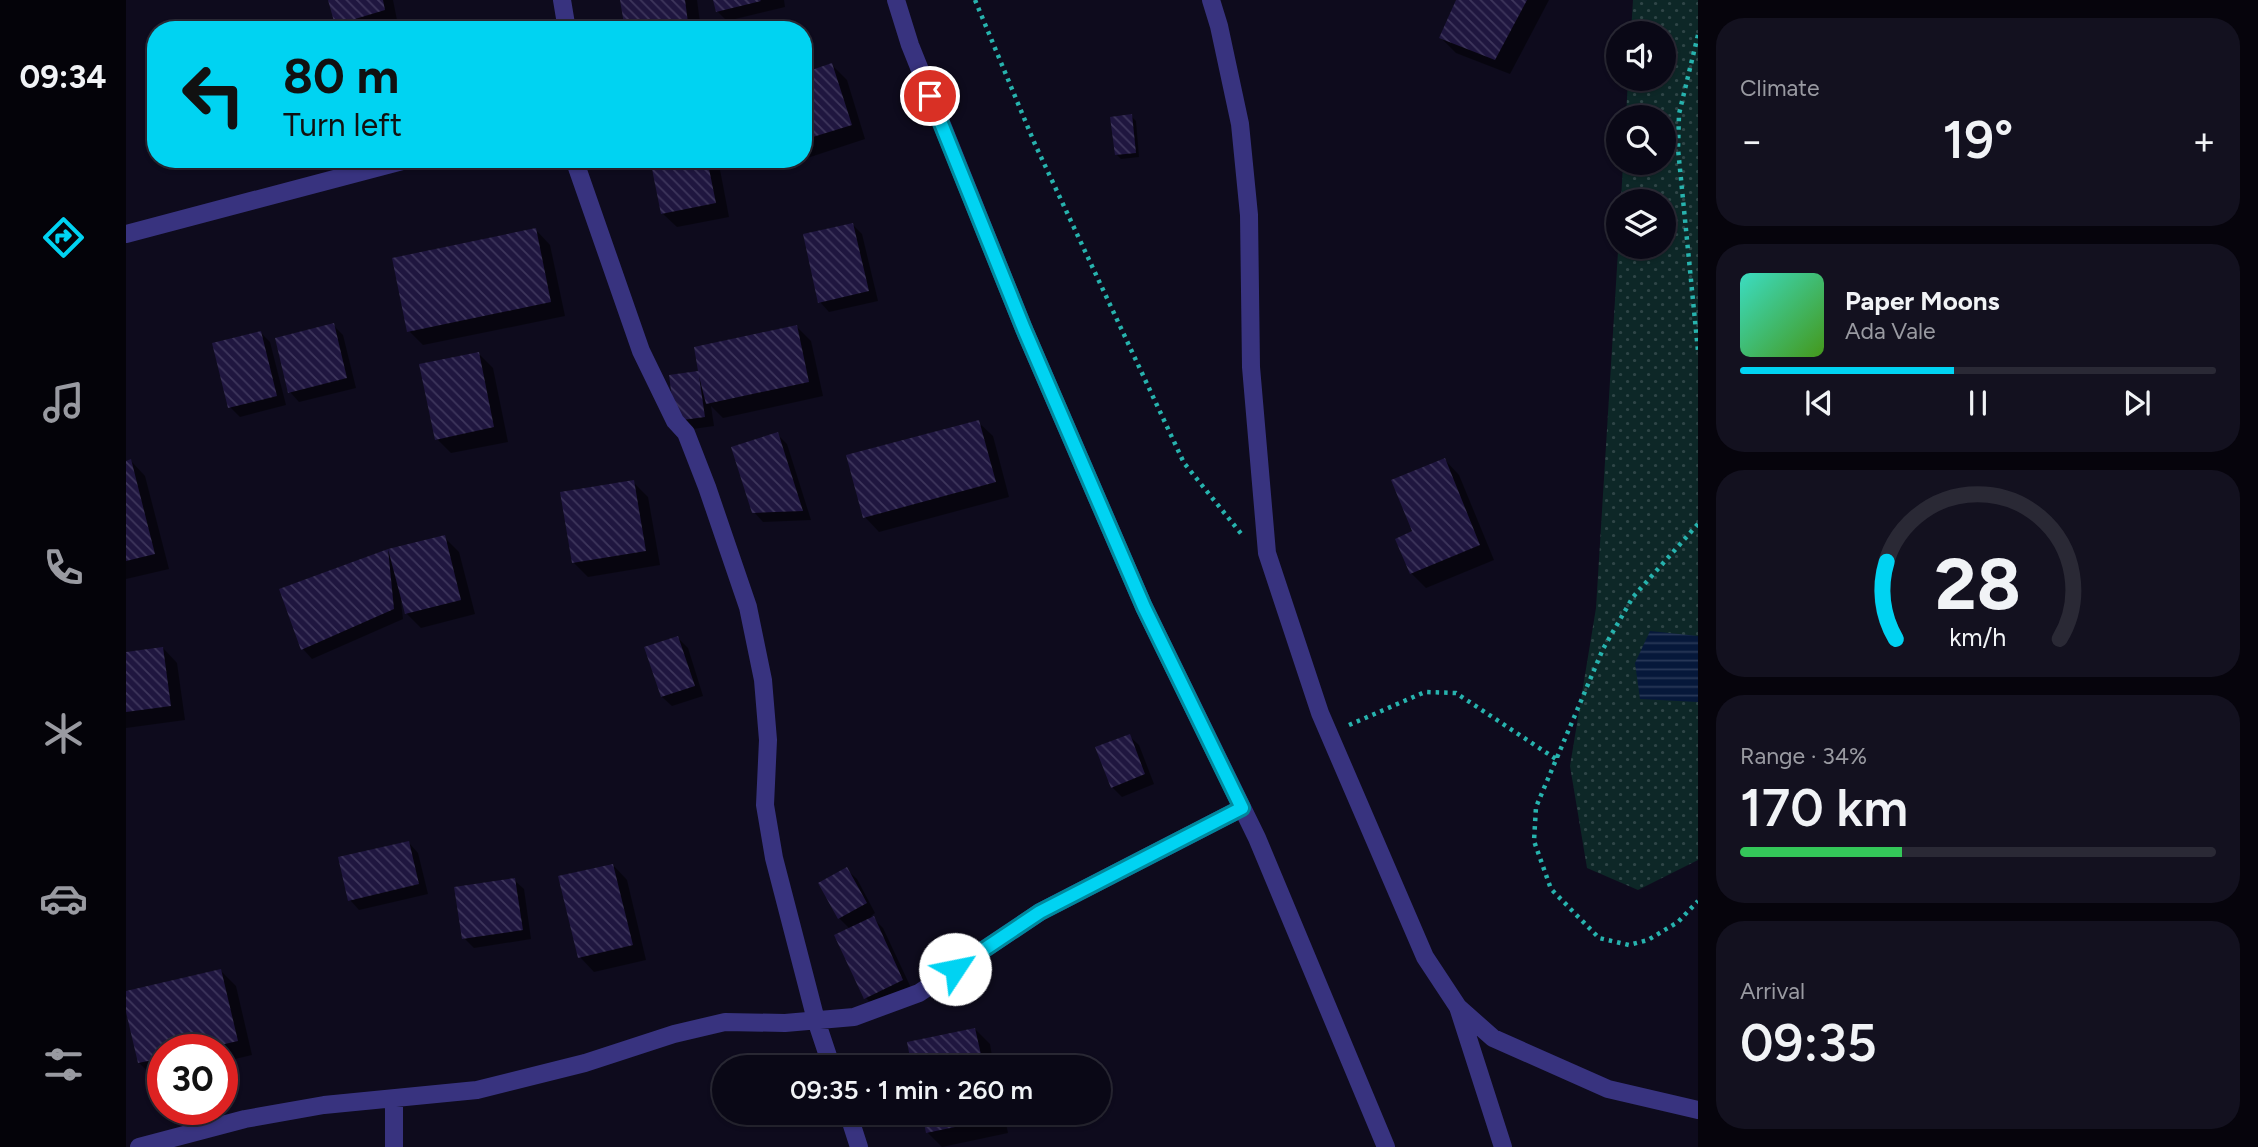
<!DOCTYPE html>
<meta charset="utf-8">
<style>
:root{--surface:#0a0816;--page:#13111f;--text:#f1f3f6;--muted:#999aa1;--line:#2a2935;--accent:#00d3f2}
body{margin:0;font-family:Figtree,sans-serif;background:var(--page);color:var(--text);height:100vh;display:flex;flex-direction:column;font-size:26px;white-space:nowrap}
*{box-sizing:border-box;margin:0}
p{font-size:23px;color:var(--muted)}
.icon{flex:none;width:38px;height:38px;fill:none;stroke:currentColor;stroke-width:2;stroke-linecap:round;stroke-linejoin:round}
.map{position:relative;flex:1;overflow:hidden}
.details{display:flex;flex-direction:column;gap:18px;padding:18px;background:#06040c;width:560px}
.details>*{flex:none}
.guide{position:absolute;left:21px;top:21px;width:665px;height:147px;border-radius:28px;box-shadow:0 2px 5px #0004,0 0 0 2px var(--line);background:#00d3f2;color:#111;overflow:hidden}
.tools{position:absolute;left:1480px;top:21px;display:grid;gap:14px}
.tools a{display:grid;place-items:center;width:70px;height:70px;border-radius:50%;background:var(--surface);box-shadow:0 2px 5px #0004,0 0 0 2px var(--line);font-size:35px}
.speed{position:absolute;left:21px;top:1034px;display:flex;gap:14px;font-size:35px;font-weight:700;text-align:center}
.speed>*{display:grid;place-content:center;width:91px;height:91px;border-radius:50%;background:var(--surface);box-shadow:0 2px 5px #0004,0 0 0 2px var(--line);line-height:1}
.speed .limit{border:10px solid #d22;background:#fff;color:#111}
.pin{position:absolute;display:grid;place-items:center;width:60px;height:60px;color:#fff;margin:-30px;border:4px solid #fff;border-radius:50%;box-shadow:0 2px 7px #0007}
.me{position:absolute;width:77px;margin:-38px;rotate:56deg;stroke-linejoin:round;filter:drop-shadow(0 0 5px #0008)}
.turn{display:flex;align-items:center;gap:24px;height:147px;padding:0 21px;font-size:32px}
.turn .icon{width:91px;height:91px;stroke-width:2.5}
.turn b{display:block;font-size:49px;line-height:60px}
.big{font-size:52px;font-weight:600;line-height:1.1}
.details .card{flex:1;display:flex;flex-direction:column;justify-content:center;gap:10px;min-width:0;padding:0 24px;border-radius:28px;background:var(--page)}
.details .dial{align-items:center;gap:0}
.dial svg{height:182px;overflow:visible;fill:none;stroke:var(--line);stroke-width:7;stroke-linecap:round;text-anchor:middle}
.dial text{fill:var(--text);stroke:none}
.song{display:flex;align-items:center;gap:21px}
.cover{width:84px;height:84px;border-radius:10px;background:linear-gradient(135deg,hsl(170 70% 55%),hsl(100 70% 35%))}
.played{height:7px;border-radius:4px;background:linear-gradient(90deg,var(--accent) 45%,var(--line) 45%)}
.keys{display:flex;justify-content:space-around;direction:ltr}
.heat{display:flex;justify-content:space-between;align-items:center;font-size:38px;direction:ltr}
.charge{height:10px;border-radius:5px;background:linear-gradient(90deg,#34c759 34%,var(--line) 0)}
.trip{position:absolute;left:586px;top:1055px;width:399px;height:70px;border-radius:35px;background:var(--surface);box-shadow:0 2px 5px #0004,0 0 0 2px var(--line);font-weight:600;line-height:70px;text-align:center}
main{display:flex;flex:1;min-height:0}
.dock{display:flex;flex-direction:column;width:126px;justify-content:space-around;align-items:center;background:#040309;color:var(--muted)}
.dock .icon{width:49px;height:49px}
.dock .on{color:var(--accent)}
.dock b{font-size:32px;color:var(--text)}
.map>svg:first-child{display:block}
.grass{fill:url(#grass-dots)}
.water{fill:url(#water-rules)}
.shadow{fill:#0007}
.building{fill:url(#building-back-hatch)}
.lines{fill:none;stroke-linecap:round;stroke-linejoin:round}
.path{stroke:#27b3ae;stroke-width:4.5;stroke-dasharray:3.5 5;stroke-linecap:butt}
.street{stroke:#38337f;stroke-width:18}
.route-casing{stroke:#00899d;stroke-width:18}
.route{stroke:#00d3f2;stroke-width:12}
</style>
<main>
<nav class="dock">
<b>09:34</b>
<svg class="icon on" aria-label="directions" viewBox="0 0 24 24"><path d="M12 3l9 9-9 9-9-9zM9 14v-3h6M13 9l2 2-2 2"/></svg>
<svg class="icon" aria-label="music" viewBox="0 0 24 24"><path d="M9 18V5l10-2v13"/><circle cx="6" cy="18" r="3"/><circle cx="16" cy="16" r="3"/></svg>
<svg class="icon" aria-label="phone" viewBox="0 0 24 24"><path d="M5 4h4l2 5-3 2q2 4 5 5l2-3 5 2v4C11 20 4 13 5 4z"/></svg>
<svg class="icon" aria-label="climate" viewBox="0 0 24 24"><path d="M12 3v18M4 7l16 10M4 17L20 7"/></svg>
<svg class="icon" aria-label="car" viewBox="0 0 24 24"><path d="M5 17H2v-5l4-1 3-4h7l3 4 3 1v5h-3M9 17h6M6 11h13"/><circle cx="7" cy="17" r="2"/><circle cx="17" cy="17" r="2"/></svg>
<svg class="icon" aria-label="filters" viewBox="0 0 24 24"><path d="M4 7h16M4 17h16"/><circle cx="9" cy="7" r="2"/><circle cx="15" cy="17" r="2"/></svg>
</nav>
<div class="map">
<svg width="1572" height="1147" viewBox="0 0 1572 1147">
<defs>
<pattern id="grass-dots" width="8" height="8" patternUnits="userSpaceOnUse" patternTransform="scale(1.75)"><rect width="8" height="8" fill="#0d2727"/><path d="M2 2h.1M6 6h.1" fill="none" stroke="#2f4547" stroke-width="1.8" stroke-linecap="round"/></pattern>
<pattern id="water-rules" width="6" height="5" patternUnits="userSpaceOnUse" patternTransform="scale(1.75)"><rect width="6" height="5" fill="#06183a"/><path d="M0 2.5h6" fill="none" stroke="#293858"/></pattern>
<pattern id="building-back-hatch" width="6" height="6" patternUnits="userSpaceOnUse" patternTransform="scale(1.75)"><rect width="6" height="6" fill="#1f163f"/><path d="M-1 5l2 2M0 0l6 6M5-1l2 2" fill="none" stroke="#3e365c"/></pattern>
</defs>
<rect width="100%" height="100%" fill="#0e0b1d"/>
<path class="grass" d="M1507,0H1572V860L1512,890L1461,868L1444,766L1470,608L1493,235V247H1538V201H1495L1497,163H1538V117H1500L1502,79H1538V33H1505Z"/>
<path class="water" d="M1524,631L1572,636V702L1514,699L1509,663Z"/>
<path class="shadow" d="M204,0H267L272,25L255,30H217L211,24Z
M495,0H571L575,30H500Z
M589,0H658L659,7L601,21L591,11Z
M1332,0H1423L1384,74L1330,53L1315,38Z
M706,65L721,80L739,139L657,166L650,159H677V74Z
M1005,116L1010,121L1013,157L995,159L990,154Z
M526,159H592L603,217L551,227L536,213Z
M727,225L736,234L752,301L703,312L694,302Z
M410,230L424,245L439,316L297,345L283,331Z
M207,325L217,335L230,388L173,402L164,392Z
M670,326L685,341L697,396L597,418L585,406L588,426L560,430L551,421L572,373L576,377Z
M134,332L144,342L160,405L114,417L104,407Z
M352,353L367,368L382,442L325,453L311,439Z
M852,422L867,436L883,497L753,532L739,517Z
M651,434L661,444L685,520L637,522L628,512Z
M1319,460L1333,475L1368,560L1300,588L1285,573L1289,532Z
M5,461L19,476L43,569L0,579V462Z
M507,482L522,497L534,565L462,577L447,562Z
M318,537L333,552L349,614L295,628L280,613L277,602H275L277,619L186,659L177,649L262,551Z
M552,638L562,648L577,696L546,706L536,697L521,648Z
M37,648L51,663L59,720L0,728V653Z
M1003,736L1013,745L1028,784L996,797L986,787Z
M283,843L292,853L302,894L233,910L224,900Z
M487,865L501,880L520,960L468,972L454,957Z
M721,870L731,879L749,913L745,916L757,928L786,990L749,1007L740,998L724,929L713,918L695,884Z
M388,880L398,889L405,939L348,948L338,938Z
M95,971L110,986L126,1055L96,1062V1050H37V1075L28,1077L13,1063L0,1004V993Z
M849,1029L864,1044L868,1068H788Z
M798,1113H878L882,1133L816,1147L802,1133Z"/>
<path class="building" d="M202,0H257L259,10L209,25Z
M494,0H559L563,30H499Z
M587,0H634L635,1L590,12Z
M1330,0H1401L1369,60L1313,38Z
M706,63L726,125L677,140V73Z
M1006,114L1010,153L989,155L984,117Z
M524,159H581L590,203L535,214Z
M727,223L743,291L692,303L677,234Z
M410,228L425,302L281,332L266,258Z
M208,323L221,378L162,393L149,338Z
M671,325L683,382L580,404L573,376L579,417L549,421L543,375L572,371L568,347Z
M135,331L151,396L102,408L86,343Z
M353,352L368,427L309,440L293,364Z
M853,420L870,482L737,518L720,455Z
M652,432L677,511L626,513L605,447Z
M1319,458L1354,545L1284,574L1269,539L1286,531L1265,480Z
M5,459L29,554L0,561V461Z
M508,480L520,551L446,563L434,492Z
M319,535L335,600L279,614L262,549Z
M262,549L268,609L175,650L153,589Z
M552,636L569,686L535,697L518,647Z
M37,647L45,706L0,712V652Z
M1004,734L1019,774L985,788L969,747Z
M283,841L293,884L222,901L212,857Z
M487,864L507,945L452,958L432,876Z
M721,867L741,903L712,919L692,883Z
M389,878L397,930L336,939L328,887Z
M748,916L777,980L738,999L708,935Z
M95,969L112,1041L72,1050H37V1058L12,1063L0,1012V991Z
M849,1028L858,1068H786L781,1042Z
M796,1113H867L868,1119L800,1133Z"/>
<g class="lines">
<path class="path" d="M849,0L908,142L1058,463L1117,536
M1572,35L1553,114L1552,149L1572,351
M1572,524L1507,597L1477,649L1410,807L1408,841L1425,889L1473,938L1503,945L1522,940L1552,922L1572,901
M1223,725L1299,692L1330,693L1430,759"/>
<path class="street" d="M436,0L441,30
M770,0L784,45L898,329L1018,607L1131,838L1260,1147
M1085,0L1093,26L1114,124L1123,215L1125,367L1141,553L1194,713L1299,957L1332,1007L1367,1038L1482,1089L1572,1110
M448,159L515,351L549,421L560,433L581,487L622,607L637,680L642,740L639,805L648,858L690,1020L706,1068
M0,234L284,159
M1332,1007L1377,1147
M722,1113L733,1147
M13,1147L119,1119L198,1105L351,1090L459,1063L548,1034L599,1022L659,1023L728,1017L793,993L914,912L1116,808
M268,1147V1099"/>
</g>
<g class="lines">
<g class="route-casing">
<path id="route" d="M804,96L898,329L1018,607L1116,808L914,912L829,969"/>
</g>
<use href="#route" class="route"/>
</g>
</svg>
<div class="tools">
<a><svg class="icon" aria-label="sound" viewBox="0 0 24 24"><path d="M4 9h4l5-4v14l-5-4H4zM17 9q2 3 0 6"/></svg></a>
<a><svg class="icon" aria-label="search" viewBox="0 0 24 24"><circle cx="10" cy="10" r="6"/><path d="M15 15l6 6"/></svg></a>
<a><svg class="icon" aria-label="layers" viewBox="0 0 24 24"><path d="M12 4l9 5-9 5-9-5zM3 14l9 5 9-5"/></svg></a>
</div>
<div class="speed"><div class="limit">30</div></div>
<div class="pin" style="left:804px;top:96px;background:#d93025"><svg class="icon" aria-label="arrive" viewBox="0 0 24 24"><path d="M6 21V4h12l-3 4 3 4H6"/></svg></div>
<svg class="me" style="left:829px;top:969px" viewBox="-20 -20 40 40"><circle r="19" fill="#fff"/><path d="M0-13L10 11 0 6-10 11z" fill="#00d3f2"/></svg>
<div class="trip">09:35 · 1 min · 260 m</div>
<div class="guide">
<div class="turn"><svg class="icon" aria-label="left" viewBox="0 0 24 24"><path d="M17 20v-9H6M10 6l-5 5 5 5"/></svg><div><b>80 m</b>Turn left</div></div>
</div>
</div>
<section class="details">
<div class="card"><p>Climate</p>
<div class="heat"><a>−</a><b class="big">19°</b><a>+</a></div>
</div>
<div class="card">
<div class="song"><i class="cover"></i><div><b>Paper Moons</b><p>Ada Vale</p></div></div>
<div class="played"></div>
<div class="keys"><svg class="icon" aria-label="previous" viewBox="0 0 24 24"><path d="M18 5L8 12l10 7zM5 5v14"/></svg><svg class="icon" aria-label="pause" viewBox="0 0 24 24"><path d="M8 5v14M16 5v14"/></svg><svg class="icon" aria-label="next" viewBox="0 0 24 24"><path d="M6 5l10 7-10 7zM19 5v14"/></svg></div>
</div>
<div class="card dial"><svg viewBox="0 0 100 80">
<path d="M14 69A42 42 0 1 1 86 69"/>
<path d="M14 69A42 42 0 0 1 10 35" stroke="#00d3f2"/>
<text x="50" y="56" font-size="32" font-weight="700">28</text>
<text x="50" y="72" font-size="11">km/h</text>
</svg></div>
<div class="card"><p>Range · 34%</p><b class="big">170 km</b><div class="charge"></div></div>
<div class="card"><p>Arrival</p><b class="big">09:35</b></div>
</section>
</main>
